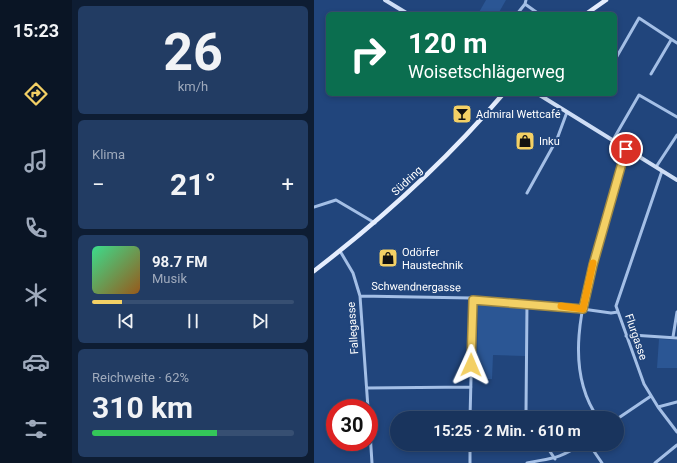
<!DOCTYPE html>
<html lang="de">
<meta charset="utf-8">
<style>
:root{--surface:#19345d;--page:#223c63;--text:#f1f3f6;--muted:#9faabc;--line:#374f72;--accent:#f3d065}
body{margin:0;font-family:Roboto,sans-serif;background:var(--page);color:var(--text);height:100vh;display:flex;flex-direction:column;font-size:15px;white-space:nowrap}
*{box-sizing:border-box;margin:0}
p{font-size:13px;color:var(--muted)}
.icon{flex:none;width:22px;height:22px;fill:none;stroke:currentColor;stroke-width:2;stroke-linecap:round;stroke-linejoin:round}
.map{position:relative;flex:1;overflow:hidden}
.sheet{display:flex;flex-direction:column;gap:6px;padding:6px;background:#0e1d33;width:242px}
.sheet>*{flex:none}
.guide{position:absolute;left:12px;top:12px;width:291px;height:84px;border-radius:6px;box-shadow:0 2px 6px #0003,0 0 0 1px var(--line);background:#0b6e4f;color:#fff;overflow:hidden}
.speed{position:absolute;left:12px;top:399px;display:flex;gap:8px;font-size:20px;font-weight:700;text-align:center}
.speed>*{display:grid;place-content:center;width:52px;height:52px;border-radius:50%;background:var(--surface);box-shadow:0 2px 6px #0003,0 0 0 1px var(--line);line-height:1}
.speed .limit{border:6px solid #d22;background:#fff;color:#111}
.pin{position:absolute;display:grid;place-items:center;width:34px;height:34px;color:#fff;margin:-17px;border:2px solid #fff;border-radius:50%;box-shadow:0 1px 4px #0007}
.me{position:absolute;width:44px;margin:-22px;rotate:1deg;stroke-linejoin:round;filter:drop-shadow(0 0 3px #0008)}
.turn{display:flex;align-items:center;gap:14px;height:84px;padding:0 16px;font-size:18px}
.turn .icon{width:52px;height:52px;stroke-width:2.5}
.turn b{display:block;font-size:28px;line-height:34px}
.big{font-size:30px;font-weight:700;line-height:1.1}
.sheet .card{flex:1;display:flex;flex-direction:column;justify-content:center;gap:6px;min-width:0;padding:0 14px;border-radius:6px;background:var(--page)}
.sheet .dial{align-items:center;gap:0}
.dial b{font-size:52px;line-height:1}
.song{display:flex;align-items:center;gap:12px}
.cover{width:48px;height:48px;border-radius:6px;background:linear-gradient(135deg,hsl(150 70% 55%),hsl(30 70% 35%))}
.played{height:4px;border-radius:2px;background:linear-gradient(90deg,var(--accent) 15%,var(--line) 15%)}
.keys{display:flex;justify-content:space-around;direction:ltr}
.heat{display:flex;justify-content:space-between;align-items:center;font-size:22px;direction:ltr}
.charge{height:6px;border-radius:3px;background:linear-gradient(90deg,#34c759 62%,var(--line) 0)}
.trip{position:absolute;left:76px;top:411px;width:234px;height:40px;border-radius:20px;background:var(--surface);box-shadow:0 2px 6px #0003,0 0 0 1px var(--line);font-weight:700;line-height:40px;text-align:center}
main{display:flex;flex:1;min-height:0}
.tab-bar{display:flex;flex-direction:column;width:72px;justify-content:space-around;align-items:center;background:#0a1525;color:var(--muted)}
.tab-bar .icon{width:28px;height:28px}
.tab-bar .active{color:var(--accent)}
.tab-bar b{font-size:18px;color:var(--text)}
.map>svg:first-child{display:block}
.green{fill:#2b5694}
.lines{fill:none;stroke-linecap:round;stroke-linejoin:round}
.street{stroke:#a4bfe6;stroke-width:3}
.secondary{stroke:#ceddf5;stroke-width:4}
.primary{stroke:#e5edfd;stroke-width:4.5}
.route-casing{stroke:#9e8742;stroke-width:10}
.route{stroke:#f3d065;stroke-width:7}
.slow{stroke:#f59e0b;stroke-width:7}
.labels{text-anchor:middle;dominant-baseline:central;stroke-width:4;stroke-linejoin:round;paint-order:stroke}
.poi-label{font-size:11px;fill:#fff;stroke:#21457c;text-anchor:start}
.street-label{font-size:11px;fill:#fff;stroke:#21457c}
</style>
<main>
<nav class="tab-bar">
<b>15:23</b>
<svg class="icon active" aria-label="directions" viewBox="0 0 24 24"><path d="M12 3l9 9-9 9-9-9zM9 14v-3h6M13 9l2 2-2 2"/></svg>
<svg class="icon" aria-label="music" viewBox="0 0 24 24"><path d="M9 18V5l10-2v13"/><circle cx="6" cy="18" r="3"/><circle cx="16" cy="16" r="3"/></svg>
<svg class="icon" aria-label="phone" viewBox="0 0 24 24"><path d="M5 4h4l2 5-3 2q2 4 5 5l2-3 5 2v4C11 20 4 13 5 4z"/></svg>
<svg class="icon" aria-label="climate" viewBox="0 0 24 24"><path d="M12 3v18M4 7l16 10M4 17L20 7"/></svg>
<svg class="icon" aria-label="car" viewBox="0 0 24 24"><path d="M5 17H2v-5l4-1 3-4h7l3 4 3 1v5h-3M9 17h6M6 11h13"/><circle cx="7" cy="17" r="2"/><circle cx="17" cy="17" r="2"/></svg>
<svg class="icon" aria-label="filters" viewBox="0 0 24 24"><path d="M4 7h16M4 17h16"/><circle cx="9" cy="7" r="2"/><circle cx="15" cy="17" r="2"/></svg>
</nav>
<section class="sheet">
<div class="card dial"><b>26</b><p>km/h</p></div>
<div class="card"><p>Klima</p>
<div class="heat"><a>−</a><b class="big">21°</b><a>+</a></div>
</div>
<div class="card">
<div class="song"><i class="cover"></i><div><b>98.7 FM</b><p>Musik</p></div></div>
<div class="played"></div>
<div class="keys"><svg class="icon" aria-label="previous" viewBox="0 0 24 24"><path d="M18 5L8 12l10 7zM5 5v14"/></svg><svg class="icon" aria-label="pause" viewBox="0 0 24 24"><path d="M8 5v14M16 5v14"/></svg><svg class="icon" aria-label="next" viewBox="0 0 24 24"><path d="M6 5l10 7-10 7zM19 5v14"/></svg></div>
</div>
<div class="card"><p>Reichweite · 62%</p><b class="big">310 km</b><div class="charge"></div></div>
</section>
<div class="map">
<svg width="363" height="463" viewBox="0 0 363 463">
<rect width="100%" height="100%" fill="#21457c"/>
<path class="green" d="M172,0H192L184,14H164Z
M164,302L212,305L211,356L179,355L178,379H163Z
M345,339L363,340V368H343Z"/>
<g class="lines">
<path class="street" d="M212,0L211,4L225,14
M203,14L211,4
M302,58L325,18L363,43
M337,74L357,40
M299,140L325,95L363,117
M342,167L363,135
M348,171L302,306L330,384L344,407L363,432
M213,193L243,139L253,112
M0,207L22,200L61,223
M26,251L39,273L46,296L54,408
M46,296L157,298L159,300L156,418
M159,300L247,306L297,313L304,312
M213,303L212,412L214,418
M312,336L318,335L363,338
M359,337L363,312
M53,388L157,387
M344,407L363,402
M55,417L58,463
M284,418C247,365 271,294 287,237C295,208 304,178 312,149
M303,419L337,396
M231,444L241,459
M275,444L288,463
M156,463V444
M213,463C237,458 246,459 267,444
M341,463L363,445"/>
<path class="secondary" d="M71,0L94,14
M224,94L363,180"/>
<path class="primary" d="M272,14L292,0
M0,271C69,218 133,160 189,94"/>
</g>
<g class="lines">
<g class="route-casing">
<path id="route" d="M157,365L159,300L269,309L279,265L312,149"/>
</g>
<use href="#route" class="route"/>
<path class="slow" d="M247,306L269,309L279,263"/>
</g>
<defs>
<g id="bar-square" transform="scale(1)"><rect x="-9" y="-9" width="18" height="18" rx="4" fill="#f3d065" stroke="#21457c"/><path d="M-6-5H6L.8 .8V4.5H3.5V6h-7V4.5H-.8V.8Z" fill="#111"/></g>
<g id="shop-square" transform="scale(1)"><rect x="-9" y="-9" width="18" height="18" rx="4" fill="#f3d065" stroke="#21457c"/><path d="M-5-2.5h2.3a2.7 3.5 0 0 1 5.4 0H5L5.5 6h-11ZM-1.5-2.5h3a1.5 2.3 0 0 0-3 0Z" fill="#111"/></g>
</defs>
<g fill-rule="evenodd">
<use href="#bar-square" x="148" y="114"/>
<use href="#shop-square" x="211" y="141"/>
<use href="#shop-square" x="74" y="258"/>
</g>
<g class="labels">
<g class="poi-label">
<text x="162" y="114">Admiral Wettcafé</text>
<text x="225" y="141">Inku</text>
<text x="88" y="252">Odörfer<tspan x="88" dy="13">Haustechnik</tspan></text>
</g>
<g class="street-label">
<text transform="translate(93 181) rotate(-43)">Südring</text>
<text transform="translate(102 287) rotate(1)">Schwendnergasse</text>
<text transform="translate(39 328) rotate(-94)">Fallegasse</text>
<text transform="translate(322 337) rotate(71)">Flurgasse</text>
</g>
</g>
</svg>
<div class="speed"><div class="limit">30</div></div>
<div class="pin" style="left:312px;top:149px;background:#d93025"><svg class="icon" aria-label="arrive" viewBox="0 0 24 24"><path d="M6 21V4h12l-3 4 3 4H6"/></svg></div>
<svg class="me" style="left:157px;top:365px" viewBox="-20 -20 40 40"><path d="M0-17L14 15 0 8-14 15z" fill="#f3d065" stroke="#fff" stroke-width="4"/></svg>
<div class="trip">15:25 · 2 Min. · 610 m</div>
<div class="guide">
<div class="turn"><svg class="icon" aria-label="right" viewBox="0 0 24 24"><path d="M7 20v-9h11M14 6l5 5-5 5"/></svg><div><b>120 m</b>Woisetschlägerweg</div></div>
</div>
</div>
</main>
